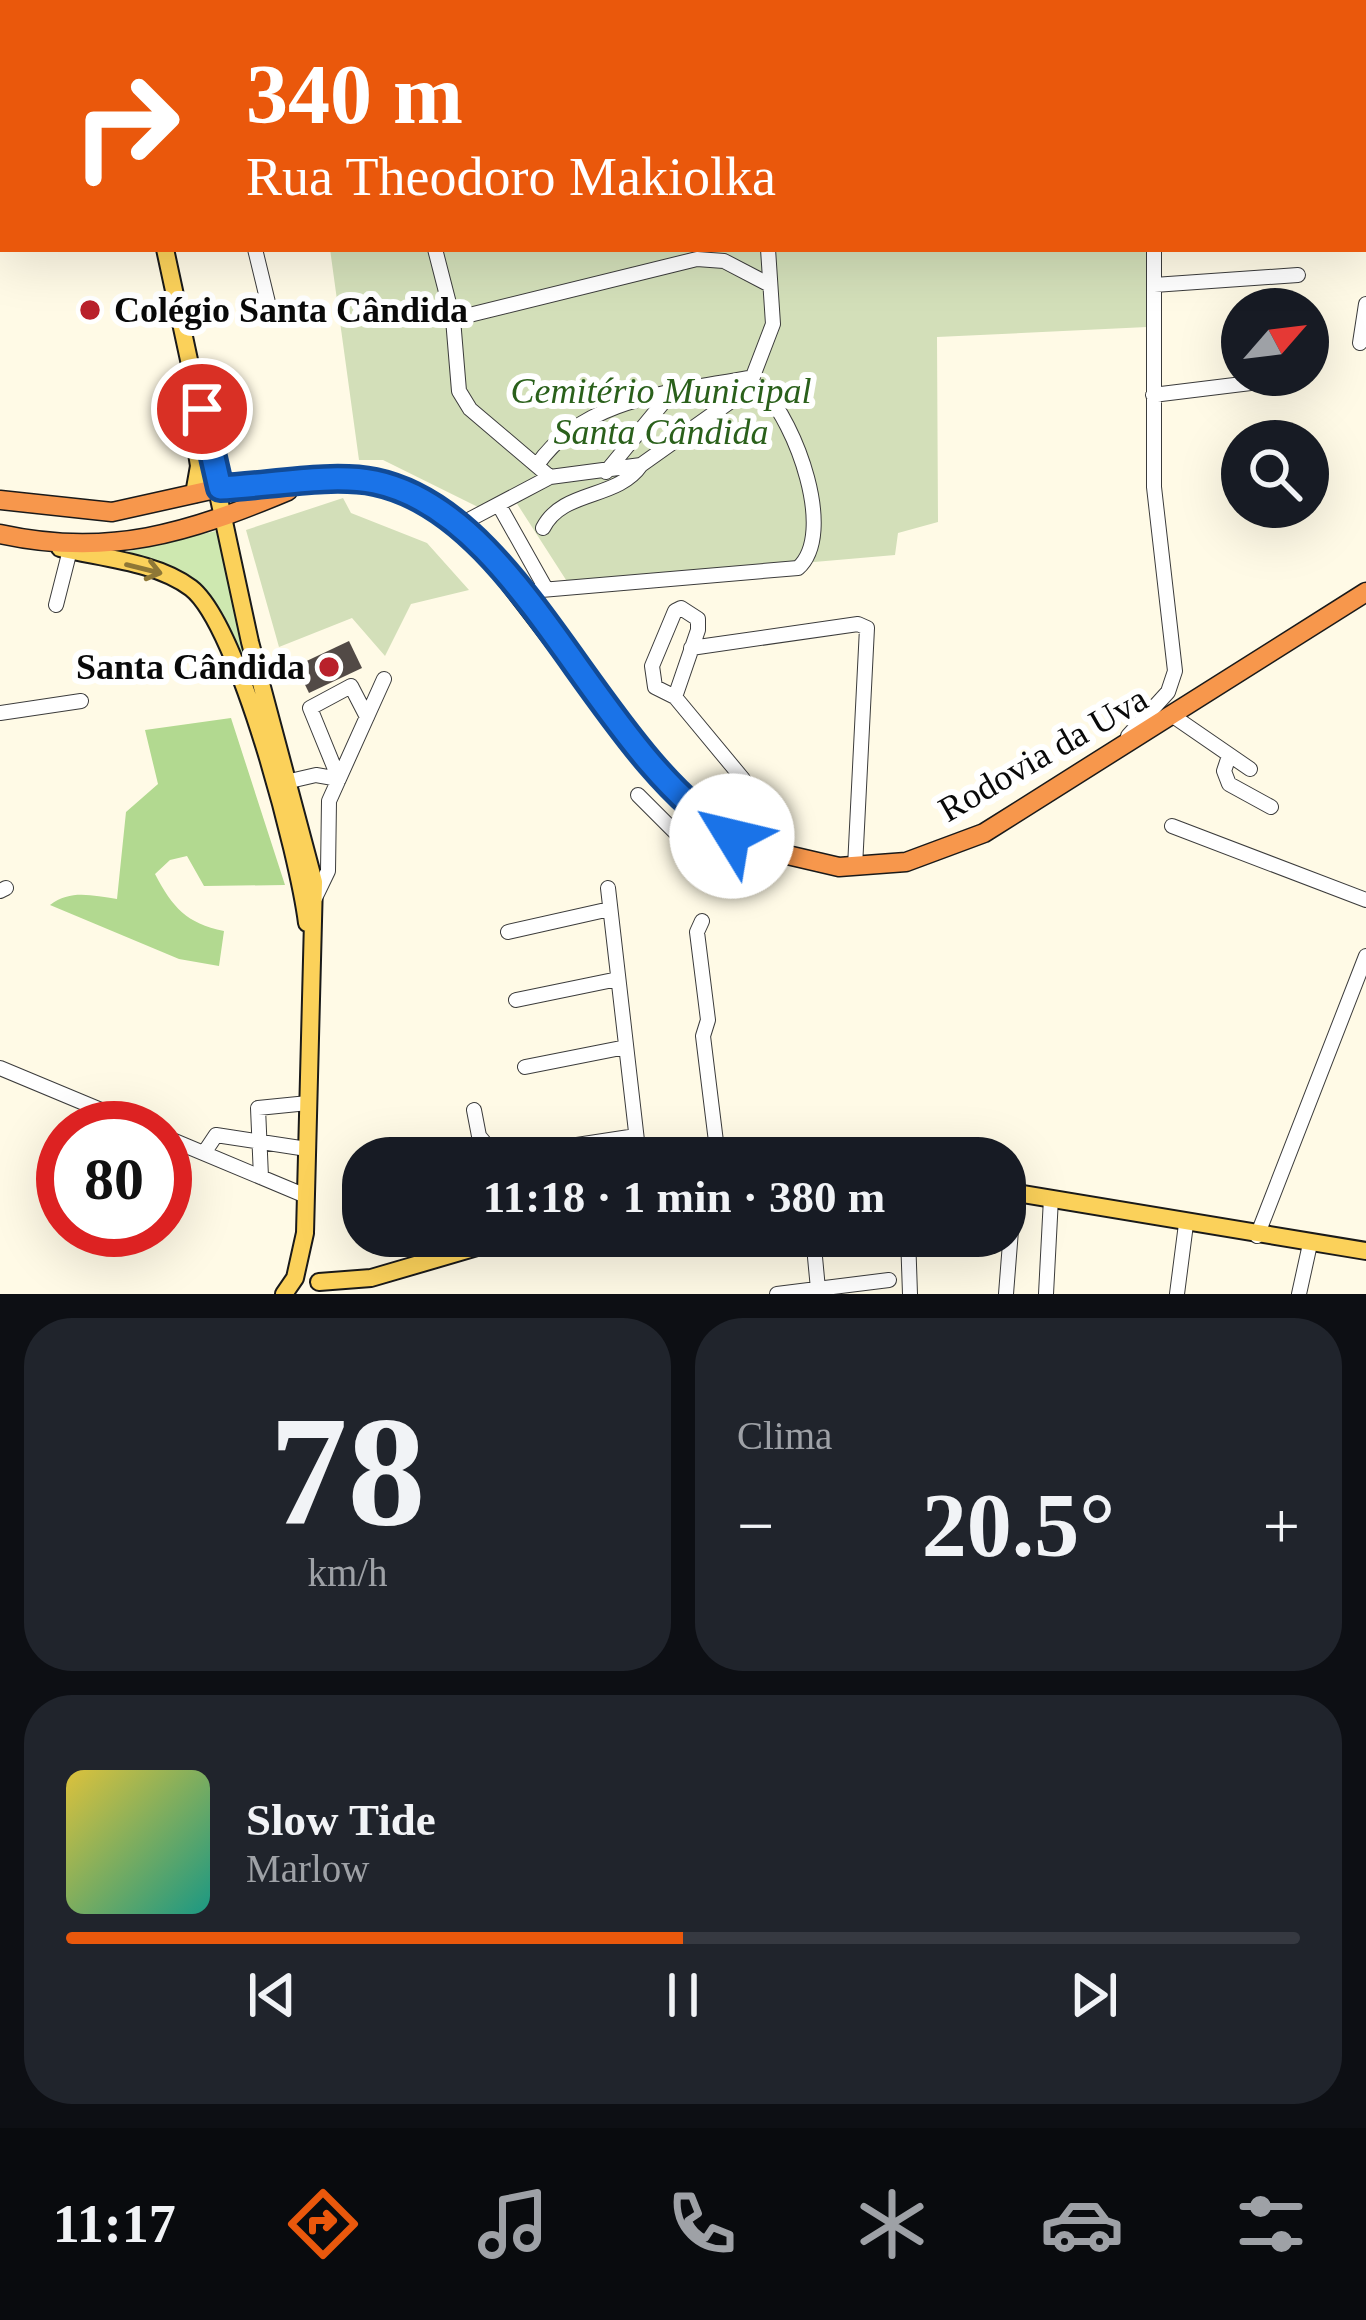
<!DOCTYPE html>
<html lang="pt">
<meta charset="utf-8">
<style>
:root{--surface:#171b24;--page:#20242c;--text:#f1f3f6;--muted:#9ea1a6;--line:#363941;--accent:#ea580c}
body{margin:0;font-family:Georgia,serif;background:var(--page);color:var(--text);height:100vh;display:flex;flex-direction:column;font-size:45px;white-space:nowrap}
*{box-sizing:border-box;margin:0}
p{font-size:39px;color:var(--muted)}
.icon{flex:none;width:66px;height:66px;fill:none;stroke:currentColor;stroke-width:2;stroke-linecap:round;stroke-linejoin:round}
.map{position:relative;height:1294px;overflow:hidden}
.details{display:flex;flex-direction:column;gap:24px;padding:24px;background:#0d0f14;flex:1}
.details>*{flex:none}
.top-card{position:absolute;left:0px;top:0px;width:1368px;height:252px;box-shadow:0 12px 48px #0002;background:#ea580c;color:#fff;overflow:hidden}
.needle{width:78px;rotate:62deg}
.controls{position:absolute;left:1221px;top:288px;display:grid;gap:24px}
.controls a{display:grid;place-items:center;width:108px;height:108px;border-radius:50%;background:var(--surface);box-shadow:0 12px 48px #0002;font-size:60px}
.speed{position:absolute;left:36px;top:1101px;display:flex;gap:24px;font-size:60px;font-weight:700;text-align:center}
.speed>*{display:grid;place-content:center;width:156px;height:156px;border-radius:50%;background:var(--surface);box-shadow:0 12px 48px #0002;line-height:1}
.speed .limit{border:18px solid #d22;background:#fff;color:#111}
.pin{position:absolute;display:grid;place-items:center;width:102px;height:102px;color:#fff;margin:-51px;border:6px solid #fff;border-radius:50%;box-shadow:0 3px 12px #0007}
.me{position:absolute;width:132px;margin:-66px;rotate:306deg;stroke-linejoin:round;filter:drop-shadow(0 0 9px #0008)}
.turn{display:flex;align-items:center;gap:42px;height:252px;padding:0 48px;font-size:54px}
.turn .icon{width:156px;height:156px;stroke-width:2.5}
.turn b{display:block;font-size:84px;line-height:102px}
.big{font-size:90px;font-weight:700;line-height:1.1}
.details .card{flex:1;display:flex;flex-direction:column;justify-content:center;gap:18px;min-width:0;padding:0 42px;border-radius:48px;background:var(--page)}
.details .dial{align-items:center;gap:0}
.dial b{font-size:156px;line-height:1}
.song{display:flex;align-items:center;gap:36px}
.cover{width:144px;height:144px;border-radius:18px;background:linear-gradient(135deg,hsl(50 70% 55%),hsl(170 70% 35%))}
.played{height:12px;border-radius:6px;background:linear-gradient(90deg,var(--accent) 50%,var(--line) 50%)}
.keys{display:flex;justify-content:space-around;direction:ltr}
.heat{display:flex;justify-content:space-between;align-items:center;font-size:66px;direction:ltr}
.details .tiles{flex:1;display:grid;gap:24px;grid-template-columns:1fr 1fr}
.card:last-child{grid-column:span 2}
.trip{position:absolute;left:342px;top:1137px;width:684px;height:120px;border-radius:48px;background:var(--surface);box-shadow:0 12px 48px #0002;font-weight:700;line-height:120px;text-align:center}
.tab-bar{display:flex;height:192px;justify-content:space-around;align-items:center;background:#090b0e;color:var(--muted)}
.tab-bar .icon{width:84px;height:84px}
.tab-bar .active{color:var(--accent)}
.tab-bar b{font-size:54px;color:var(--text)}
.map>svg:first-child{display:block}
.green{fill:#cee8b0}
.forest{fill:#b2d990}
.cemetery{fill:#d3dfb9}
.building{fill:#524a46}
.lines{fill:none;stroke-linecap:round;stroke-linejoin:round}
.minor-casing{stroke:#3c3c3c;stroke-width:16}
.major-casing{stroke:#1a1a1a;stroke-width:20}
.highway-casing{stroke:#1a1a1a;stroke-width:21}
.minor{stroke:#fff;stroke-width:14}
.major{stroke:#fbd15a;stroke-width:16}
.highway{stroke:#f7974c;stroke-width:18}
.oneway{stroke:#8e7736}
.route-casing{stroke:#114b97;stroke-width:30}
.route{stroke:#1a73e8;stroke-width:21}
.poi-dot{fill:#b9212b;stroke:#fff;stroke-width:4.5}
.labels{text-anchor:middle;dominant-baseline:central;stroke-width:12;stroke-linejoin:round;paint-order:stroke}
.poi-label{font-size:36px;font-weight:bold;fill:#090909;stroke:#fff;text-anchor:start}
.park-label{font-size:36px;font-style:italic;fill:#2a601b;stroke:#fff}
.street-label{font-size:36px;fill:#090909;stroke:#fff}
</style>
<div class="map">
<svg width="1366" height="1294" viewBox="0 0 1366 1294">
<rect width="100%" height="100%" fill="#fffae6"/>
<path class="green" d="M216,531L279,767C263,726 231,601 193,582C170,569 138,564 113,555Z"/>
<path class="forest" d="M231,718L285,885L204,886L187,856L170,860L155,874C173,908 186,923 224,931L219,966L179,959L50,905C71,889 93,896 117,899L126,812L158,784L145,730Z"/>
<path class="cemetery" d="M306,0H992V3H306Z
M330,249H1148L1147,327L937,337L938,522L898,533L895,555L568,583L514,499L480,508L383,460H359Z
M343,498L351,513L427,543L469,590L411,604L385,656L352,618L279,647L246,530Z"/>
<path class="building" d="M349,641L362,668L309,693L296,666Z"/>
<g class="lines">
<g class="minor-casing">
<path id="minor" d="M741,0L742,3
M54,3L61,0
M1235,3V0
M0,27L3,26
M255,249L272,319
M435,249L453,319L459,391L470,409L550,477
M1154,285L1298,275
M453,319L697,259L724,261L770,285
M1360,343L1366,304
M750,384L773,324L768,249
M1153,395L1267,381
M537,465C585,396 676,392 753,377
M606,472L671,393
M500,507L546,589
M461,524L550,477L641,465L748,389L763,390C795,422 837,533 798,568L518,592
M543,528C563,489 617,500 641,465
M56,605L70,550
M691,648L858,624L867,628L855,867
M675,697L655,687L652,666L675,611L681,608L698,619V630L675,697L743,779L732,836
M0,713L81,701
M1173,716L1250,769
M1128,736L1168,692L1175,671L1154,487V249
M1229,756L1224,771L1229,784L1271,807
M339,779L310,708L351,686L367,717
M290,781L316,775L339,779
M638,795L714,871L731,870L766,850
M1172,826L1366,900
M608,888L639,1158
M0,891L6,888
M315,898L328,871L329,801L384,679
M702,921L697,932L708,1020L703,1036L718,1158
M508,932L610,909
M516,1000L618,979
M525,1067L626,1047
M0,1068L144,1128
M474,1110L479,1136L497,1158
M165,1137L306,1196
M577,1145L636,1136
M204,1153L216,1135L307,1149
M261,1177L258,1108L308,1103
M813,1236L818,1289
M908,1236L910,1294
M1257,1236L1366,956
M777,1294L889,1280
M1006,1294L1014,1192
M1046,1294L1051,1198
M1177,1294L1186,1224
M1299,1294L1310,1244"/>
</g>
<g class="major-casing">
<path id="major" d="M112,0L113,3
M165,249L250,642L314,882L305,1233L295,1278L284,1294
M187,389L199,466L194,494
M60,548C101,558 157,562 191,588C239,625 299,858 307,923
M1005,1191L1366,1251
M319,1282L371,1278L515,1236"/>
</g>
<g class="highway-casing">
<path id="highway" d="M0,500L112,512L220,488L348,479L415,495L474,537L646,761L687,803L732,836L766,850L839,867L906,862L984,833L1366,592
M0,534C109,558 188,533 288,491"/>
</g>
<use href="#minor" class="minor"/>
<use href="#major" class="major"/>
<use href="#highway" class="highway"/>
</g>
<defs><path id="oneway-shaft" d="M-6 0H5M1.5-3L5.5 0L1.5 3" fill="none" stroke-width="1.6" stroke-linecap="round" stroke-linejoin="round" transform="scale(3)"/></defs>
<use class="oneway" href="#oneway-shaft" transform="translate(144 569) rotate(14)"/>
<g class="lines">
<g class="route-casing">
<path id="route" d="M202,409L220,488C267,486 330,473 375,482C523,513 596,754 732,836"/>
</g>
<use href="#route" class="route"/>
</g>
<g class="poi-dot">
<circle cx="90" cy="310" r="12"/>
<circle cx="329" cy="667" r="12"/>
</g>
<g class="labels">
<g class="poi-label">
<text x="114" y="310">Colégio Santa Cândida</text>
<text x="305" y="667" text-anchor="end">Santa Cândida</text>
</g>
<g class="park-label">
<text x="661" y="391">Cemitério Municipal<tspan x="661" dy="41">Santa Cândida</tspan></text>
</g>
<g class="street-label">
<text transform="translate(1043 754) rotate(-30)">Rodovia da Uva</text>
</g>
</g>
</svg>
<div class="controls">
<a><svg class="needle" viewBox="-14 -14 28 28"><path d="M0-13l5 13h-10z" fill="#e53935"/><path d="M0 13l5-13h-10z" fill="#9ea1a6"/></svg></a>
<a><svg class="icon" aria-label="search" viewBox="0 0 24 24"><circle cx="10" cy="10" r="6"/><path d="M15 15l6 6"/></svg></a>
</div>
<div class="speed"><div class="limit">80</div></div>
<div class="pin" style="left:202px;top:409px;background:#d93025"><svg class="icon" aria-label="arrive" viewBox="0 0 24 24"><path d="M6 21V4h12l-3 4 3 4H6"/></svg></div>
<svg class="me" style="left:732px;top:836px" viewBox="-20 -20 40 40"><circle r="19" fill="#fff"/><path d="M0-13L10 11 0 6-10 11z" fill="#1a73e8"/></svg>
<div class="trip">11:18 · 1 min · 380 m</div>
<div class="top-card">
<div class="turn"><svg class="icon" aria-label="right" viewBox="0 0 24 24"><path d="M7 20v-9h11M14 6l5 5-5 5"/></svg><div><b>340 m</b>Rua Theodoro Makiolka</div></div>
</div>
</div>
<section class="details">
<div class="tiles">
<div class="card dial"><b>78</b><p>km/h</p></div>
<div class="card"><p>Clima</p>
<div class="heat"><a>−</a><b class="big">20.5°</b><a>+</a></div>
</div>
<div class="card">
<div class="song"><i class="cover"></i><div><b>Slow Tide</b><p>Marlow</p></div></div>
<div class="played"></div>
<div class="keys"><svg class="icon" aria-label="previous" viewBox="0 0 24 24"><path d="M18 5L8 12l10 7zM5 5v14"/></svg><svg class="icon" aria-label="pause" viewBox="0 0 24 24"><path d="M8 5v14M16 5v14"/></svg><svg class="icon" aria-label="next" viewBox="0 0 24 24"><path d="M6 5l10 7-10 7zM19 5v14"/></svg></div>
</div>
</div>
</section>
<nav class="tab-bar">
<b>11:17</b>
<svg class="icon active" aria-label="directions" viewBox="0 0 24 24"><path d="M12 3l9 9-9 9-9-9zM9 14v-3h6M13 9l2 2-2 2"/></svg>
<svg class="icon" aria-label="music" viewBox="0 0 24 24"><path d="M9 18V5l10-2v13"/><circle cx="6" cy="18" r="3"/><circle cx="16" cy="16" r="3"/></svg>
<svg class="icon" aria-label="phone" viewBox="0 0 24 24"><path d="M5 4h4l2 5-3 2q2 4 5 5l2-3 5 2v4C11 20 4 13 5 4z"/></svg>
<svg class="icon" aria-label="climate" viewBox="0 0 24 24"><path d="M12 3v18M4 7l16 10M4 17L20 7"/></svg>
<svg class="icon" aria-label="car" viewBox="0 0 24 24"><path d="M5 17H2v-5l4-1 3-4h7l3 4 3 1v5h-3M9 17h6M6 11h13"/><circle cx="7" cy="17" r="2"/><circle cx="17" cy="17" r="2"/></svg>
<svg class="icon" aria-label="filters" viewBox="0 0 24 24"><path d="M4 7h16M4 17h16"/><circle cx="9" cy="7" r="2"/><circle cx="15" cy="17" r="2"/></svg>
</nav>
